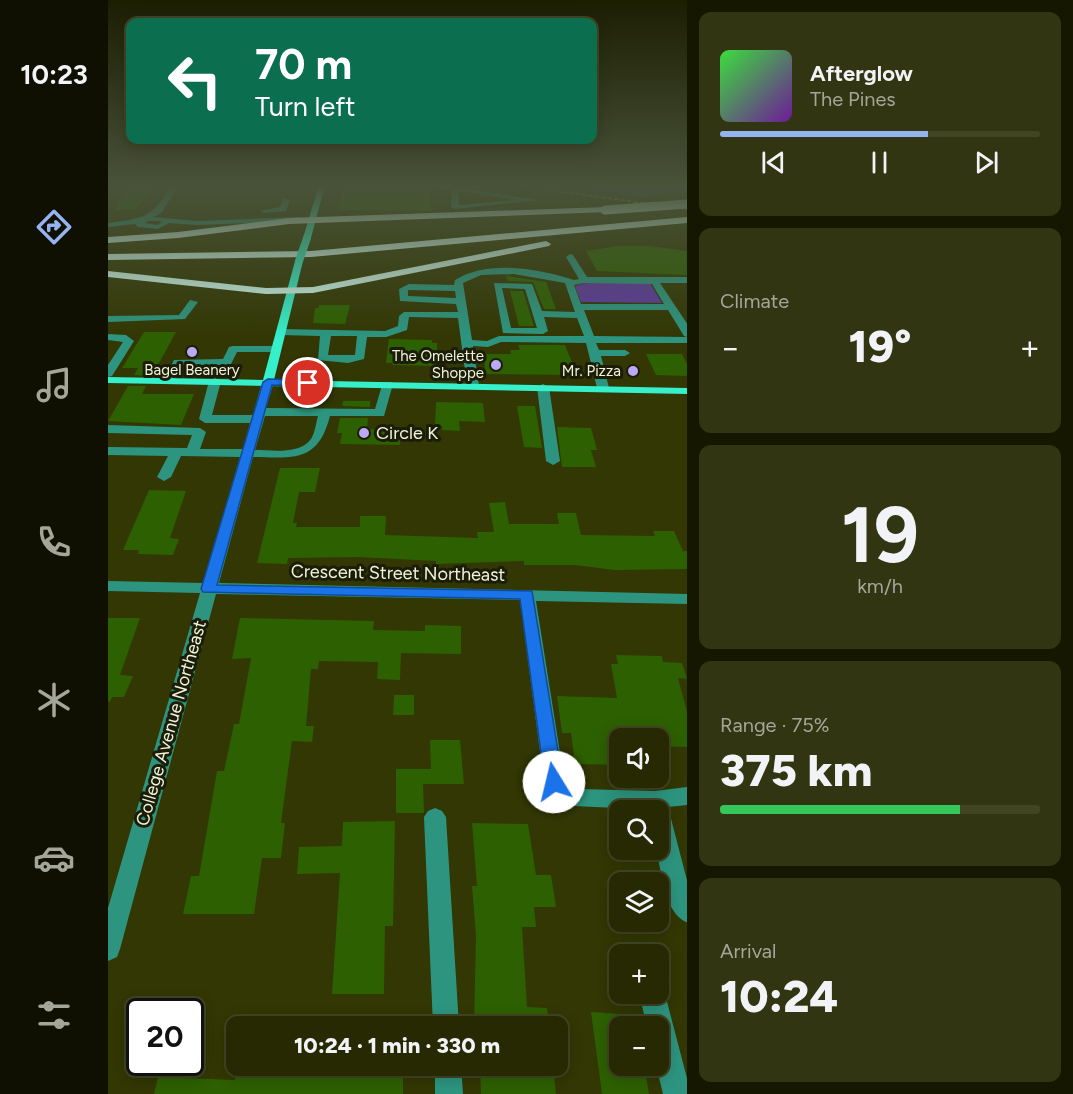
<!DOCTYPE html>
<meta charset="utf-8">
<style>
:root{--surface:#262902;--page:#323511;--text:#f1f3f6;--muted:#a4a699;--line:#424524;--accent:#95b2f1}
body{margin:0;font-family:Figtree,sans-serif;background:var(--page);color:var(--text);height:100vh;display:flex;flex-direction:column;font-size:22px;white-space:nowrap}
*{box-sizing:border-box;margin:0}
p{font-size:20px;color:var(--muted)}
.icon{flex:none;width:33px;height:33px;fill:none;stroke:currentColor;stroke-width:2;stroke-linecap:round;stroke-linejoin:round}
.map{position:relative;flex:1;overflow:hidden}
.panel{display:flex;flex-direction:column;gap:12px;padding:12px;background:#151701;width:386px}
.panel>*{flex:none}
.banner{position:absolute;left:18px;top:18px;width:471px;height:126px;border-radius:12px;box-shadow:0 3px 15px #0003,0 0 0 2px var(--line);background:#0b6e4f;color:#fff;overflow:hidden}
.controls{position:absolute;left:501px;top:728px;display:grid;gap:12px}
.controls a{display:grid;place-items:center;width:60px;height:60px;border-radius:12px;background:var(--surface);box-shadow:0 3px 15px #0003,0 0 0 2px var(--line);font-size:30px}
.speed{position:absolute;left:18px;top:998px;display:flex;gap:12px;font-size:30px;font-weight:700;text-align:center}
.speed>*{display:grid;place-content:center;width:78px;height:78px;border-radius:50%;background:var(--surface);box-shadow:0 3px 15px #0003,0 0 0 2px var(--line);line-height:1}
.speed .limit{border:3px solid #111;border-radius:9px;background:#fff;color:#111}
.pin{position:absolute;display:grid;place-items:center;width:51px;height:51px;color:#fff;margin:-26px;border:3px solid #fff;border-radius:50%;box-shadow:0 2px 6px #0007}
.me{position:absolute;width:66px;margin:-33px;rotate:351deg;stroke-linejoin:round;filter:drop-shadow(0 0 4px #0008)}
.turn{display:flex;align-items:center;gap:21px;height:126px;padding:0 30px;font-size:27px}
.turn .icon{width:78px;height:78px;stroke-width:2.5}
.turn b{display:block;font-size:42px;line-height:51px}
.big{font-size:45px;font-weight:800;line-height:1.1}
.panel .widget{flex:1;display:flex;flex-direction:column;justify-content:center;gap:9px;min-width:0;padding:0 21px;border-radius:12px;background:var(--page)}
.panel .dial{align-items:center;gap:0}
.dial b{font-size:78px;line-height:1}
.song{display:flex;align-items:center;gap:18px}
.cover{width:72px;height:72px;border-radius:9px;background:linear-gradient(135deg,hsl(120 70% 55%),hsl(280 70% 35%))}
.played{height:6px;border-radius:3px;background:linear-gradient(90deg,var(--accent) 65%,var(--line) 65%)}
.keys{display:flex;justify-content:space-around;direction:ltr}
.heat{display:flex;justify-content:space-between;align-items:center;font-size:33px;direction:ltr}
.charge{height:9px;border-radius:4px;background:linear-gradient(90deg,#34c759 75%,var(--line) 0)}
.trip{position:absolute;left:118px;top:1016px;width:342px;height:60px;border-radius:12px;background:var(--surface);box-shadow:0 3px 15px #0003,0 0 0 2px var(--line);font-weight:800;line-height:60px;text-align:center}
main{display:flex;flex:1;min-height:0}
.dock{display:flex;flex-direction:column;width:108px;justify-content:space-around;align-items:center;background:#0f1001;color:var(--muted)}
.dock .icon{width:42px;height:42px}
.dock .current{color:var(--accent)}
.dock b{font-size:27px;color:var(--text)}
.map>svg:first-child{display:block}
.green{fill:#5e39a2}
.building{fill:#2d6000}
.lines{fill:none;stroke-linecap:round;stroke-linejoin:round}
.minor{fill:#2d957f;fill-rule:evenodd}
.major{fill:#36efcb;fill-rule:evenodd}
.highway{fill:#d1f9ed;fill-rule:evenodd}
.rail{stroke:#8a8f67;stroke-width:2;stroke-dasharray:4.5 2;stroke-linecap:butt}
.major-bridge{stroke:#36efcb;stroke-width:8}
.highway-bridge{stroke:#d1f9ed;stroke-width:9}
.route{fill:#1a73e8;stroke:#114b97;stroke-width:1.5}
.poi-dot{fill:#bca9f5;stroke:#1b1d09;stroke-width:2}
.labels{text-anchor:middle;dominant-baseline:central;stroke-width:6;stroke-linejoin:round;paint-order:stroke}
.far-poi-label{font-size:15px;fill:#f0f5da;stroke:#1b1d09;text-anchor:end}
.poi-label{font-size:18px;fill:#f0f5da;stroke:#1b1d09;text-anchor:start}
.street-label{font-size:18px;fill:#f0f5da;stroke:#1b1d09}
</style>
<main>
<nav class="dock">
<b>10:23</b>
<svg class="icon current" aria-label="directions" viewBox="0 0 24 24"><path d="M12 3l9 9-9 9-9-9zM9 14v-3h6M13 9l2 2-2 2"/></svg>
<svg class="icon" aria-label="music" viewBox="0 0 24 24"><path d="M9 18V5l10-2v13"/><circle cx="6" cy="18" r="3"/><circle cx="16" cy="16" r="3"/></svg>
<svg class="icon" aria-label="phone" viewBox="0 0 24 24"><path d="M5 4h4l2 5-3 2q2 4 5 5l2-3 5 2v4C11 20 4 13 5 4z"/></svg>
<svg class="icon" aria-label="climate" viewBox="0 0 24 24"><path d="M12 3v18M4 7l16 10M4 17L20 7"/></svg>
<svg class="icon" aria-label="car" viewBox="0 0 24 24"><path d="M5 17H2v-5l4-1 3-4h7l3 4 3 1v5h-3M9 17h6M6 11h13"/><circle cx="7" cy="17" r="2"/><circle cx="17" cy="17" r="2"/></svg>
<svg class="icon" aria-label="filters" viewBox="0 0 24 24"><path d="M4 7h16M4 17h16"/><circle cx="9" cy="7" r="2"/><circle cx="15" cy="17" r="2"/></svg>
</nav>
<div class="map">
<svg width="580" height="1094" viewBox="0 0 580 1094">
<rect width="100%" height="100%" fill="#323703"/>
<path class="green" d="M444,185H579V192L534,197Z
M478,283H542L554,303L473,302L467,286Z"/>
<path class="building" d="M25,187L47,188L27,210H6L11,205H6Z
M235,189H322L324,211L230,210Z
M510,246H543L579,251V275L489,271L478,251Z
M398,276L438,282L448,309H436L425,282L400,281Z
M402,291H415L426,326H411Z
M211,305H242L237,324L205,323L207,308H211Z
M36,332H68L44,376L26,375L30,368H14Z
M281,339L324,340V343H329V366L284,365L285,363H278Z
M410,345H457L469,375L378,374L375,354H403L402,350H412Z
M538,354H574L579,364V376L548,375Z
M20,386H38L34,394H86L73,425L0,421Z
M235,401H262V407L234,406Z
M328,402L375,403L377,422L351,421L352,431L334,430V426H327Z
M409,406H427L434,448L416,447Z
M232,418H260L259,429L293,430L292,445L232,444L234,433H229Z
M449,427L483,428L489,450H483L488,467H454Z
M172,468H212L207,492H191L185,523H189L188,527H252V516H278L277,535L370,538L369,532H386L381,503L397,502L401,524H451L449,513H468L473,535L547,536L545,531H566L575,551H579V569L507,570L467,565H416V561L328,564V561L249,557L180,558L179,564L149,563Z
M41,490L78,491L62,538L71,539L65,555L30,554L31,550H15Z
M0,618H32L12,675L25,676L16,697H4L2,702L0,701Z
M132,618L266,621L265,630L317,631V625L353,626V654L293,653L292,680L269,679L270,662L211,661L210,669H203L198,726H206L204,742L184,741L173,823H177L173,858H154L146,914H75L83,876H91L109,771H116L126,724H131L143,658L124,659Z
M508,655L554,656L555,662L574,663L579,679L570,678L579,712V747L550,746V738H512V765L467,764L463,733H454L449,696L509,698L503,664H510Z
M286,695H306V715H285Z
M322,740H352L356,784H315L316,813H288V769H323Z
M287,821L285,926H277L276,994H224L232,873L189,874L191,847L234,846L235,822Z
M364,823L420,824L428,875H443L448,907H426L428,927H414L419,1007L439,1008L441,1026H366L368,936L364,886H369Z
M483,1012L512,1014V1065H536L541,1094H494Z
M129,1065H278V1069H295V1094H46L50,1077L127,1080Z
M372,1065H445L448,1094H373Z"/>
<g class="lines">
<path class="minor" d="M65,185H71L54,212L46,217L89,221L192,217L196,219L192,221L89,225L61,223L50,229L30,227L27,224L0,227V223C39,218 42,218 65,185ZM40,221H52L54,222L49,225L37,223Z
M316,185H333L431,200L347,209L343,207L344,190ZM350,191L408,200L351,205Z
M496,185H580V187L494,188Z
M175,198L182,200L178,211L156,213L152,211L172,207Z
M462,254L465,255L479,277H580V283H552L580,325V343H488L491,350H517L522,353L517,356H493L501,388L495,391L489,388L478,343L393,342L380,347L365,346L371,386L365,389L359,386L350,318L301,317L299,330L278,337H259L256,359L240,363L210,360L212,336L172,335L167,332L172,329L277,331L290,326L291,316L296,312H350L348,304L292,301L291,289L301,284L346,285L347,280C381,259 430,269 466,280L471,279L458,257ZM406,274L457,283L467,312L434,311L424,284L386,283L395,333L435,334L440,331L436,317L469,318L476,336H391L379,341L364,340L355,283L373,275ZM476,283L544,284L556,304H473L466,285ZM394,288L417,289L429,328H403ZM300,290L347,291L348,298L300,296ZM476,310H560L576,336L579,337L486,336ZM223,336H249L247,355H220Z
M82,300L90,302L77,319L0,322V316L71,315Z
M0,334L18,335L26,341L4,376L0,377V365L15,342L0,340Z
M125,346H168L173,349L168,352H129L123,364L119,365H74L65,383L61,384L55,381L66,360L115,359L121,347Z
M107,378L113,381L104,415H145L154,382L160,379L166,382L158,408L267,409L275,382H283L285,384L276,416H222C210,462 187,458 145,457L111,583L580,594V604L428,601L456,778L470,789L547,791L580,787V805L560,807L580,884V923C555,913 554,871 548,849H550V810L466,806C455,802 441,793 436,782L412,600L108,594L12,949L9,957L0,961V908L92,593L0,591V581L95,583L132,457L73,456L63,477L56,481L49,477L60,456L0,455V447L79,448L84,435L0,433V425L92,428L98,432L92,449H135L142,423H97L91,419L101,381ZM157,416H210C208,423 207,433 203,439C192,455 163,450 147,450Z
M435,384L441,387L452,461L445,465L438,461L429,387Z
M327,808L334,811L338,817L351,1026H325L316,817L320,811Z
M550,984L557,994L580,1082V1094H555L548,1065H550V1026H539L531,994L550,993Z
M327,1065H353L355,1094H327Z"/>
<path class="major" d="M211,185H217L203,238L199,240L195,238Z
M191,258L195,261L166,380L580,388V394L0,383V377L155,380L187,261Z"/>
<path class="highway" d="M497,207L500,208V212L181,224L70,238L0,243V237L70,232L181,218Z
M580,217V223L203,257L0,260V254L203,251Z
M438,241L443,244L441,246L205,293L158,294L0,277V271L158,288L205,287Z"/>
<path class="rail" d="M403,185L580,209"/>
<path class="major-bridge" d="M191,261L199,238"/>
<path class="highway-bridge" d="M497,210L580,204"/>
</g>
<linearGradient id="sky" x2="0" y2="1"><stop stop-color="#1c1e02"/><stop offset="0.55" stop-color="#495339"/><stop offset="1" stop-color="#495339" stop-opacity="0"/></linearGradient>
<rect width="580" height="338" fill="url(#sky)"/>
<path class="route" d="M160,379L200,380L205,383L200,386L164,385L109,585L424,591L455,782L453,788L446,790L440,788L437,782L412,599L95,592L93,589L155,382Z"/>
<g class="poi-dot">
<circle cx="84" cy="352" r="6"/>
<circle cx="388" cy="365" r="6"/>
<circle cx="525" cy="371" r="6"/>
<circle cx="256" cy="433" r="6"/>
</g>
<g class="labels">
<g class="far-poi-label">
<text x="376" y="356">The Omelette<tspan x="376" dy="17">Shoppe</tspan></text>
<text x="84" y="370" text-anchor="middle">Bagel Beanery</text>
<text x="513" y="371">Mr. Pizza</text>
</g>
<g class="poi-label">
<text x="268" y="433">Circle K</text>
</g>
<g class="street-label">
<text transform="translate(290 573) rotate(1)">Crescent Street Northeast</text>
<text transform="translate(63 723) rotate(-74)">College Avenue Northeast</text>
</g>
</g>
</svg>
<div class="controls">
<a><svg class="icon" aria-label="sound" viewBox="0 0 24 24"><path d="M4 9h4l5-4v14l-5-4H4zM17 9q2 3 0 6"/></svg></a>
<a><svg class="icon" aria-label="search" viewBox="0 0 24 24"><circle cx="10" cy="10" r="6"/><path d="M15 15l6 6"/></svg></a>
<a><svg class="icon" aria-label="layers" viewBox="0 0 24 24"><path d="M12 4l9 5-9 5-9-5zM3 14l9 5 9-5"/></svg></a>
<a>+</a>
<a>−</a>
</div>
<div class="speed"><div class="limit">20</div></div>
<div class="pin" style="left:200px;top:383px;background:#d93025"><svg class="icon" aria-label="arrive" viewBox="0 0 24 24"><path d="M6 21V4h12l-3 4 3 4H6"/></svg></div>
<svg class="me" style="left:446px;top:782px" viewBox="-20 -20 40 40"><circle r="19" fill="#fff"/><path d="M0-13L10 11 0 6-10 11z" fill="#1a73e8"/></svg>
<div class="trip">10:24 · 1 min · 330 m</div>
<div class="banner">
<div class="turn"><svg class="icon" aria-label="left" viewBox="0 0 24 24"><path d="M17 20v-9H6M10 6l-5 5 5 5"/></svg><div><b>70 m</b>Turn left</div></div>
</div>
</div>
<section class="panel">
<div class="widget">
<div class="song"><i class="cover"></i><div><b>Afterglow</b><p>The Pines</p></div></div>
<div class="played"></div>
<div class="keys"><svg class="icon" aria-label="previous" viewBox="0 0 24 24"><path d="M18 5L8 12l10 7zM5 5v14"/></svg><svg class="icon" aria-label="pause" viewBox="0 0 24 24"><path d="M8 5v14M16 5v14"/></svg><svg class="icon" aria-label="next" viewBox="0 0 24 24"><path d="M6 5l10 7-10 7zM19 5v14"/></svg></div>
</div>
<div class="widget"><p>Climate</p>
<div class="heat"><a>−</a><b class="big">19°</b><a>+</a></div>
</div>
<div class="widget dial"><b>19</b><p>km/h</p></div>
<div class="widget"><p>Range · 75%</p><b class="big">375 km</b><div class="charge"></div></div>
<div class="widget"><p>Arrival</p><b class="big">10:24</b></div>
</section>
</main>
